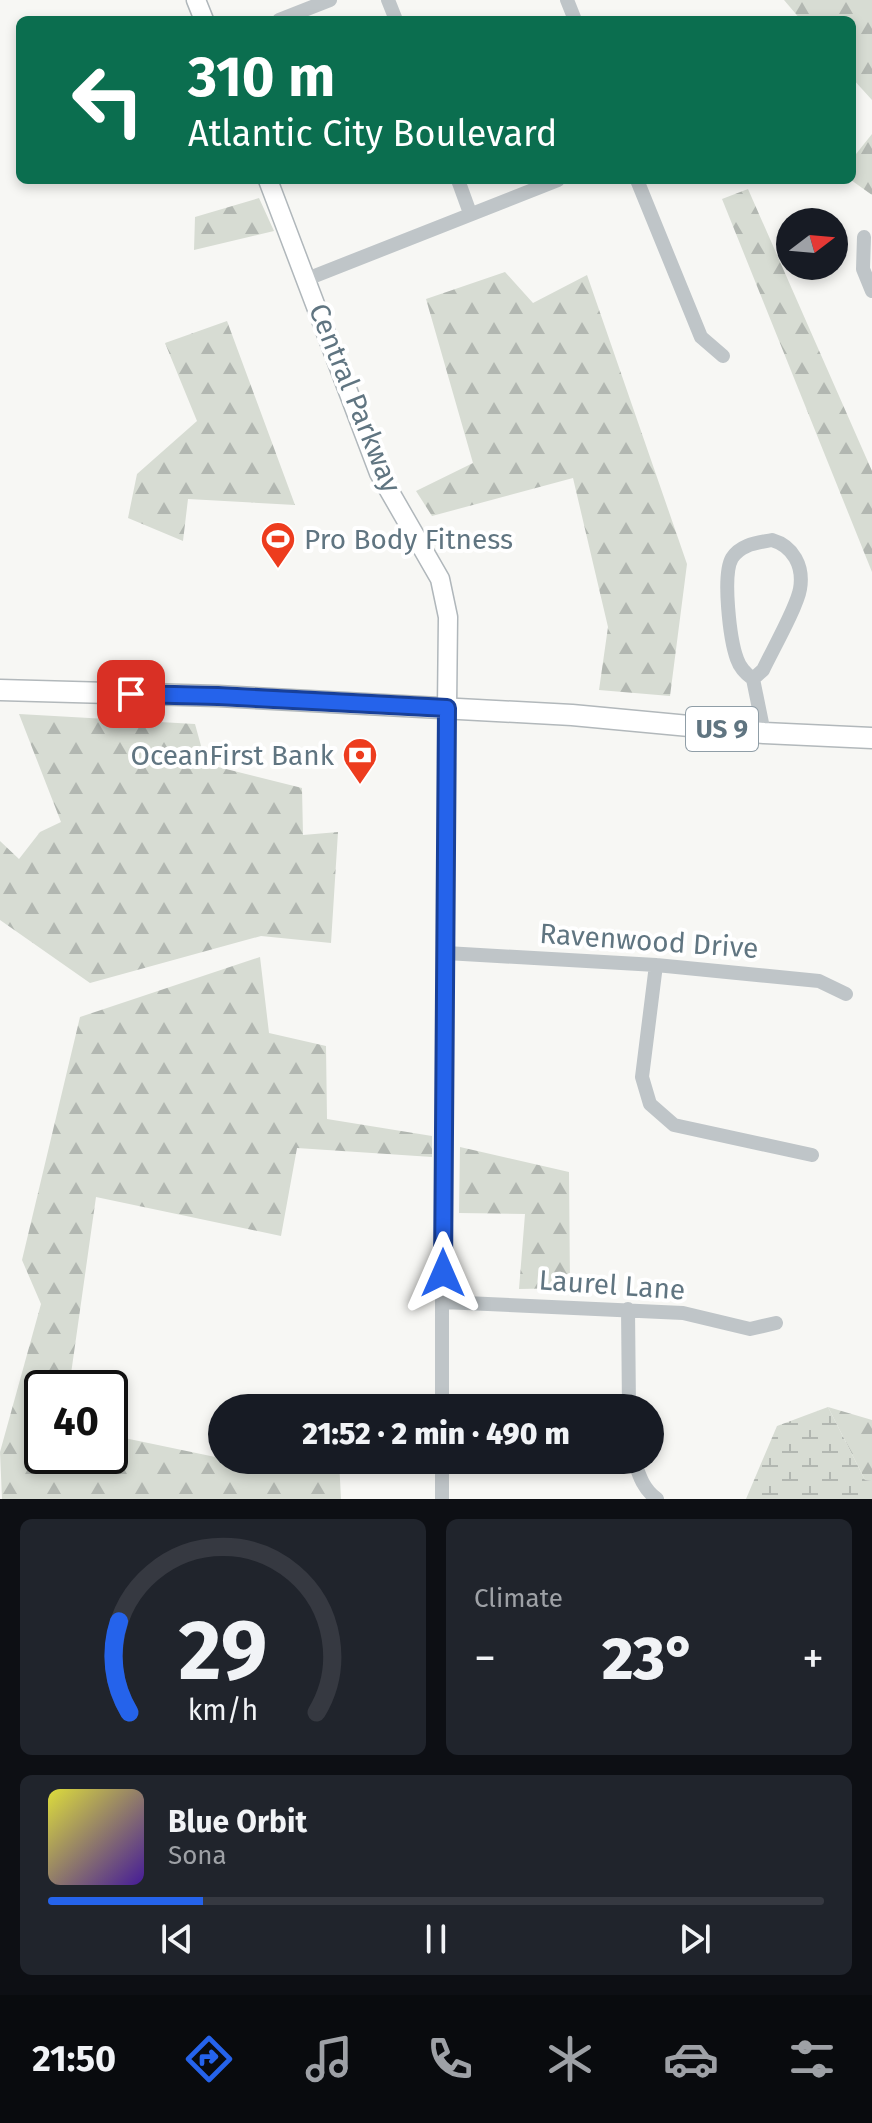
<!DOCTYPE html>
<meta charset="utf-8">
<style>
:root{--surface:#171b24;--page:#20242c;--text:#f1f3f6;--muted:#9ea1a6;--line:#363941;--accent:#2563eb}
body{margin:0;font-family:"Fira Sans",sans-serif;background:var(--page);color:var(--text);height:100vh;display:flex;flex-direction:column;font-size:30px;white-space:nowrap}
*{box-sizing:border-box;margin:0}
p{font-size:26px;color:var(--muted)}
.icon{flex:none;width:44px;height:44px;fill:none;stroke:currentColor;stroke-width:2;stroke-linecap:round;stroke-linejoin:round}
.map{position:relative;height:1499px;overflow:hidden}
.details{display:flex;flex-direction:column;gap:20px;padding:20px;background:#0d0f14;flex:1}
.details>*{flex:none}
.top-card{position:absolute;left:16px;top:16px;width:840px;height:168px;border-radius:12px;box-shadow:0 4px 12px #0003;background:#0b6e4f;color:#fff;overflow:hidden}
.needle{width:52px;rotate:74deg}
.fabs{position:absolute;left:776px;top:208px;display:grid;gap:16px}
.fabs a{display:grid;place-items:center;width:72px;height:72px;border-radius:50%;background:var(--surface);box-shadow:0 4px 12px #0003;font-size:40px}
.speed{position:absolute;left:24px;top:1370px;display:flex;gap:16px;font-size:40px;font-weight:700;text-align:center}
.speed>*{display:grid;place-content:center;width:104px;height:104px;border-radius:50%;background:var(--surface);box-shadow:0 4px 12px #0003;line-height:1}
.speed .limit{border:4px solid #111;border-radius:12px;background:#fff;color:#111}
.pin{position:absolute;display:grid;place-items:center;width:68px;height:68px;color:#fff;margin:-34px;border-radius:16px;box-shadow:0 4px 12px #0006}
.me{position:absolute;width:88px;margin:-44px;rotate:0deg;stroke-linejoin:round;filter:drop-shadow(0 0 6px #0008)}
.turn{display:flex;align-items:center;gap:28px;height:168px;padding:0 40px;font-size:36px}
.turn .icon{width:104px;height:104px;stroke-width:2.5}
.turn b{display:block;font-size:56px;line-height:68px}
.big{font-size:60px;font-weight:800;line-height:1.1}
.details .widget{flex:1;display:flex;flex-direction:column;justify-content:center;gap:12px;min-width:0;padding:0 28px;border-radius:12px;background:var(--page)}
.details .dial{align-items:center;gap:0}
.dial svg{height:208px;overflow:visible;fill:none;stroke:var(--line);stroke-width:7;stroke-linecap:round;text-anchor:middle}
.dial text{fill:var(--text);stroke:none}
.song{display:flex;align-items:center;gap:24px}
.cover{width:96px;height:96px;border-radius:12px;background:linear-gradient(135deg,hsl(60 70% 55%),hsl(260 70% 35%))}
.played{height:8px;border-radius:4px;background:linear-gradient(90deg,var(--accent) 20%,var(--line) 20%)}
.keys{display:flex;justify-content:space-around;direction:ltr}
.heat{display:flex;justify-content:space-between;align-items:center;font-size:44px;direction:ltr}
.details .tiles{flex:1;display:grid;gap:20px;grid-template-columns:1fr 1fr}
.widget:last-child{grid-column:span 2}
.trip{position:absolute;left:208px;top:1394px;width:456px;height:80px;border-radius:40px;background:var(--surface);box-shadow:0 4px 12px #0003;font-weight:800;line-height:80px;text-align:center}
.menu{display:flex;height:128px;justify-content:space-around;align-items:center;background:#090b0e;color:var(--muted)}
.menu .icon{width:56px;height:56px}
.menu .selected{color:var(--accent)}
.menu b{font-size:36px;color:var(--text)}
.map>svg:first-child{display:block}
.forest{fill:url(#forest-firs)}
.wetland{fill:url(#wetland-marsh)}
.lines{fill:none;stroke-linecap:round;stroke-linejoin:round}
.major-casing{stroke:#b0b7bb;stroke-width:21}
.highway-casing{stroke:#b2b8bb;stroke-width:23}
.minor{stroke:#bfc5c8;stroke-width:14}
.major{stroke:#fff;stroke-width:18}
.highway{stroke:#fff;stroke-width:20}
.route-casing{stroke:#184099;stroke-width:20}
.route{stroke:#2563eb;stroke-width:14}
.labels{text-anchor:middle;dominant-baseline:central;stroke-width:8;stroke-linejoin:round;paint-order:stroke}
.shield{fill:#fff;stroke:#909ea7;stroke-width:2}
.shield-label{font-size:26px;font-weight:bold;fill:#607581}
.street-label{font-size:28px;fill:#607581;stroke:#fff}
.poi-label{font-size:28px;fill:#607581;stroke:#fff;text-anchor:start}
</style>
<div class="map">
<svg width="872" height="1499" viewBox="0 0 872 1499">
<defs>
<pattern id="forest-firs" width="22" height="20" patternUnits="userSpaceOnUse" patternTransform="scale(2)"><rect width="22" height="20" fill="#d7dcd3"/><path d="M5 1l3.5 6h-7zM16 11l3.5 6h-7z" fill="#b2b7b1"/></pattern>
<pattern id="wetland-marsh" width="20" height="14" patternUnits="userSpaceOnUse" patternTransform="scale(2)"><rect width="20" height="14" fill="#d7dcd3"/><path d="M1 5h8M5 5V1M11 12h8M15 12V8" fill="none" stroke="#b2b7b1"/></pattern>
</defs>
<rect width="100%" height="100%" fill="#f7f7f4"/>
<path class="forest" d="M784,0H872V100L852,78V20H801Z
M872,134V195L851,180L852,159Z
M748,189L872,471V572L722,199Z
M259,198L274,231L194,250L195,217Z
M505,272L533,303L587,275L687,564L670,696L599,690L608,627L573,478L432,516L416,491L473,463L426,299Z
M227,321L295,505L188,499L183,541L128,518L137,474L197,421L165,343Z
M19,714L195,724L206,764L302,788L303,835L338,832L331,943L261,936L90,983L0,920V841L19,859L40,832L61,822Z
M260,957L269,1033L326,1046L327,1119L432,1136V1157L297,1148L281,1236L96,1197L69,1388H42V1456H110V1435L259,1466L261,1460H339L341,1499H2L0,1452L41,1304L22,1260L80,1017Z
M460,1147L569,1172L570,1288L519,1289L525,1214L459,1213Z
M828,1407L872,1420V1481L865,1480Z"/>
<path class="wetland" d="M828,1407L865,1480L872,1481V1499H746L777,1426Z"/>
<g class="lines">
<g class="major-casing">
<path id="major" d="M196,0L204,20
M268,180L379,473L440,579L448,617L447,708"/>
</g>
<g class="highway-casing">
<path id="highway" d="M0,690L218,696L572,715L764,733L872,738"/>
</g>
<path class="minor" d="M388,0L396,20
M567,0L575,20
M279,20L330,0
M458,180L470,213
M637,180L701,337L723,356
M864,237L863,269L872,291
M307,279L558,180
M772,540C793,546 804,566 800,589C797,607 772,651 763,670L753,679C746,674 740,668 737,659C730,640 722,575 732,558C741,544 757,543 772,540Z
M753,679L764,733
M446,953L656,965L819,981L846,994
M656,965L642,1077L650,1104L674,1125L812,1155
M443,1302L683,1313L750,1329L776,1323
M628,1309L629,1408
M442,1408V1132L447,708
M634,1460C639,1475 643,1489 657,1499
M442,1499V1460"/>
<use href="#major" class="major"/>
<use href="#highway" class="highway"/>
</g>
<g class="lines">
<g class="route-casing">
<path id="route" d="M131,694L218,696L447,708L443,1273"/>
</g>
<use href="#route" class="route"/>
</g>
<defs>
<g id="stadium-pin" transform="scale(1.8)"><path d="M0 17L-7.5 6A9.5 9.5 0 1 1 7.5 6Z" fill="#ed3c1e" stroke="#fff"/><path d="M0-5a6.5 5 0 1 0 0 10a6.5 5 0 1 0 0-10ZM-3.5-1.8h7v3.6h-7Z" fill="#fff"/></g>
<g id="bank-pin" transform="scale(1.8)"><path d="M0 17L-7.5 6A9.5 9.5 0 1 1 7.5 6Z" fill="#ed3c1e" stroke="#fff"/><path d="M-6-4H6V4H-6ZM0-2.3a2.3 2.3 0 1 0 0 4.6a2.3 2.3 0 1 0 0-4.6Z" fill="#fff"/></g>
</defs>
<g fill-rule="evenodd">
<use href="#stadium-pin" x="278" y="539"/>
<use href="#bank-pin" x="360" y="755"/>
</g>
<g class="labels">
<rect class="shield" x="686" y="707" width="72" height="44" rx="6"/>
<g class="shield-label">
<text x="722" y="729">US 9</text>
</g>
<g class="street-label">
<text transform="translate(355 398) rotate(68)">Central Parkway</text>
<text transform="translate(649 941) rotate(4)">Ravenwood Drive</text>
<text transform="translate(612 1285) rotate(4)">Laurel Lane</text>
</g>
<g class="poi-label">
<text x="304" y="539">Pro Body Fitness</text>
<text x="334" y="755" text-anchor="end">OceanFirst Bank</text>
</g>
</g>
</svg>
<div class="fabs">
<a><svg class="needle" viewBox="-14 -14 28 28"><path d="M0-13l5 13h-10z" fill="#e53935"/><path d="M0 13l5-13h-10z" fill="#9ea1a6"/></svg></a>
</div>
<div class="speed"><div class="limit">40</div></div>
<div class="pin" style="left:131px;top:694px;background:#d93025"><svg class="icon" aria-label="arrive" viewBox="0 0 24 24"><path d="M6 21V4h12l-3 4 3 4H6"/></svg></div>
<svg class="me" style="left:443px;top:1273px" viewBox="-20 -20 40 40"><path d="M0-17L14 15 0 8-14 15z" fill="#2563eb" stroke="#fff" stroke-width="4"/></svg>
<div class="trip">21:52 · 2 min · 490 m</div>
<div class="top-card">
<div class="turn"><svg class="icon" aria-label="left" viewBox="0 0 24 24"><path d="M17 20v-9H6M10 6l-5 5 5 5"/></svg><div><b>310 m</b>Atlantic City Boulevard</div></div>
</div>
</div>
<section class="details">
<div class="tiles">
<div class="widget dial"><svg viewBox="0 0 100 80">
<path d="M14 69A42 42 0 1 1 86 69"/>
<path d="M14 69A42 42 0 0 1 10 34" stroke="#2563eb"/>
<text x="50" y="56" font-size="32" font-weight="700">29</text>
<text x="50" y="72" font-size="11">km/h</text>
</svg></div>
<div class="widget"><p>Climate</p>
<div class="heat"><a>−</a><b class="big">23°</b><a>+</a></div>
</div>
<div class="widget">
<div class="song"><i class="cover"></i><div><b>Blue Orbit</b><p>Sona</p></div></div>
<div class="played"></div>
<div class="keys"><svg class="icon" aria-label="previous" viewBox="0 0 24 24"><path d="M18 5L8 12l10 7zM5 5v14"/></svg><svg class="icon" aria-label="pause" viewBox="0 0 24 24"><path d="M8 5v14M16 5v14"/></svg><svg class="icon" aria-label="next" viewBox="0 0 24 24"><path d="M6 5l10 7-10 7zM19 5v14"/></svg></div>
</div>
</div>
</section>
<nav class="menu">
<b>21:50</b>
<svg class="icon selected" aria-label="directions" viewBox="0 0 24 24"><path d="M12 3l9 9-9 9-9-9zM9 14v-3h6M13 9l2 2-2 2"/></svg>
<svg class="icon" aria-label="music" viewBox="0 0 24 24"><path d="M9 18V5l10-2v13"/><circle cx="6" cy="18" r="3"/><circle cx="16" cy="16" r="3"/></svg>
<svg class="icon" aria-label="phone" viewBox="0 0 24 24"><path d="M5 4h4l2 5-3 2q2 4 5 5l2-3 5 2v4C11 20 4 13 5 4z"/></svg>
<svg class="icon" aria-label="climate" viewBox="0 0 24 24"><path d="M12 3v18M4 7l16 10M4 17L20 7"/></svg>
<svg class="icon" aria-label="car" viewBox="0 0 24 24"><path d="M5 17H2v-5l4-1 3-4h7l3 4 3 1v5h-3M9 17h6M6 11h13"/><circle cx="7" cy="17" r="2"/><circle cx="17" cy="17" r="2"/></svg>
<svg class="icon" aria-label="filters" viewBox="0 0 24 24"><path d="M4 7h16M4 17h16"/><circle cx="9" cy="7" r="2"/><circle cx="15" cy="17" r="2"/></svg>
</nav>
